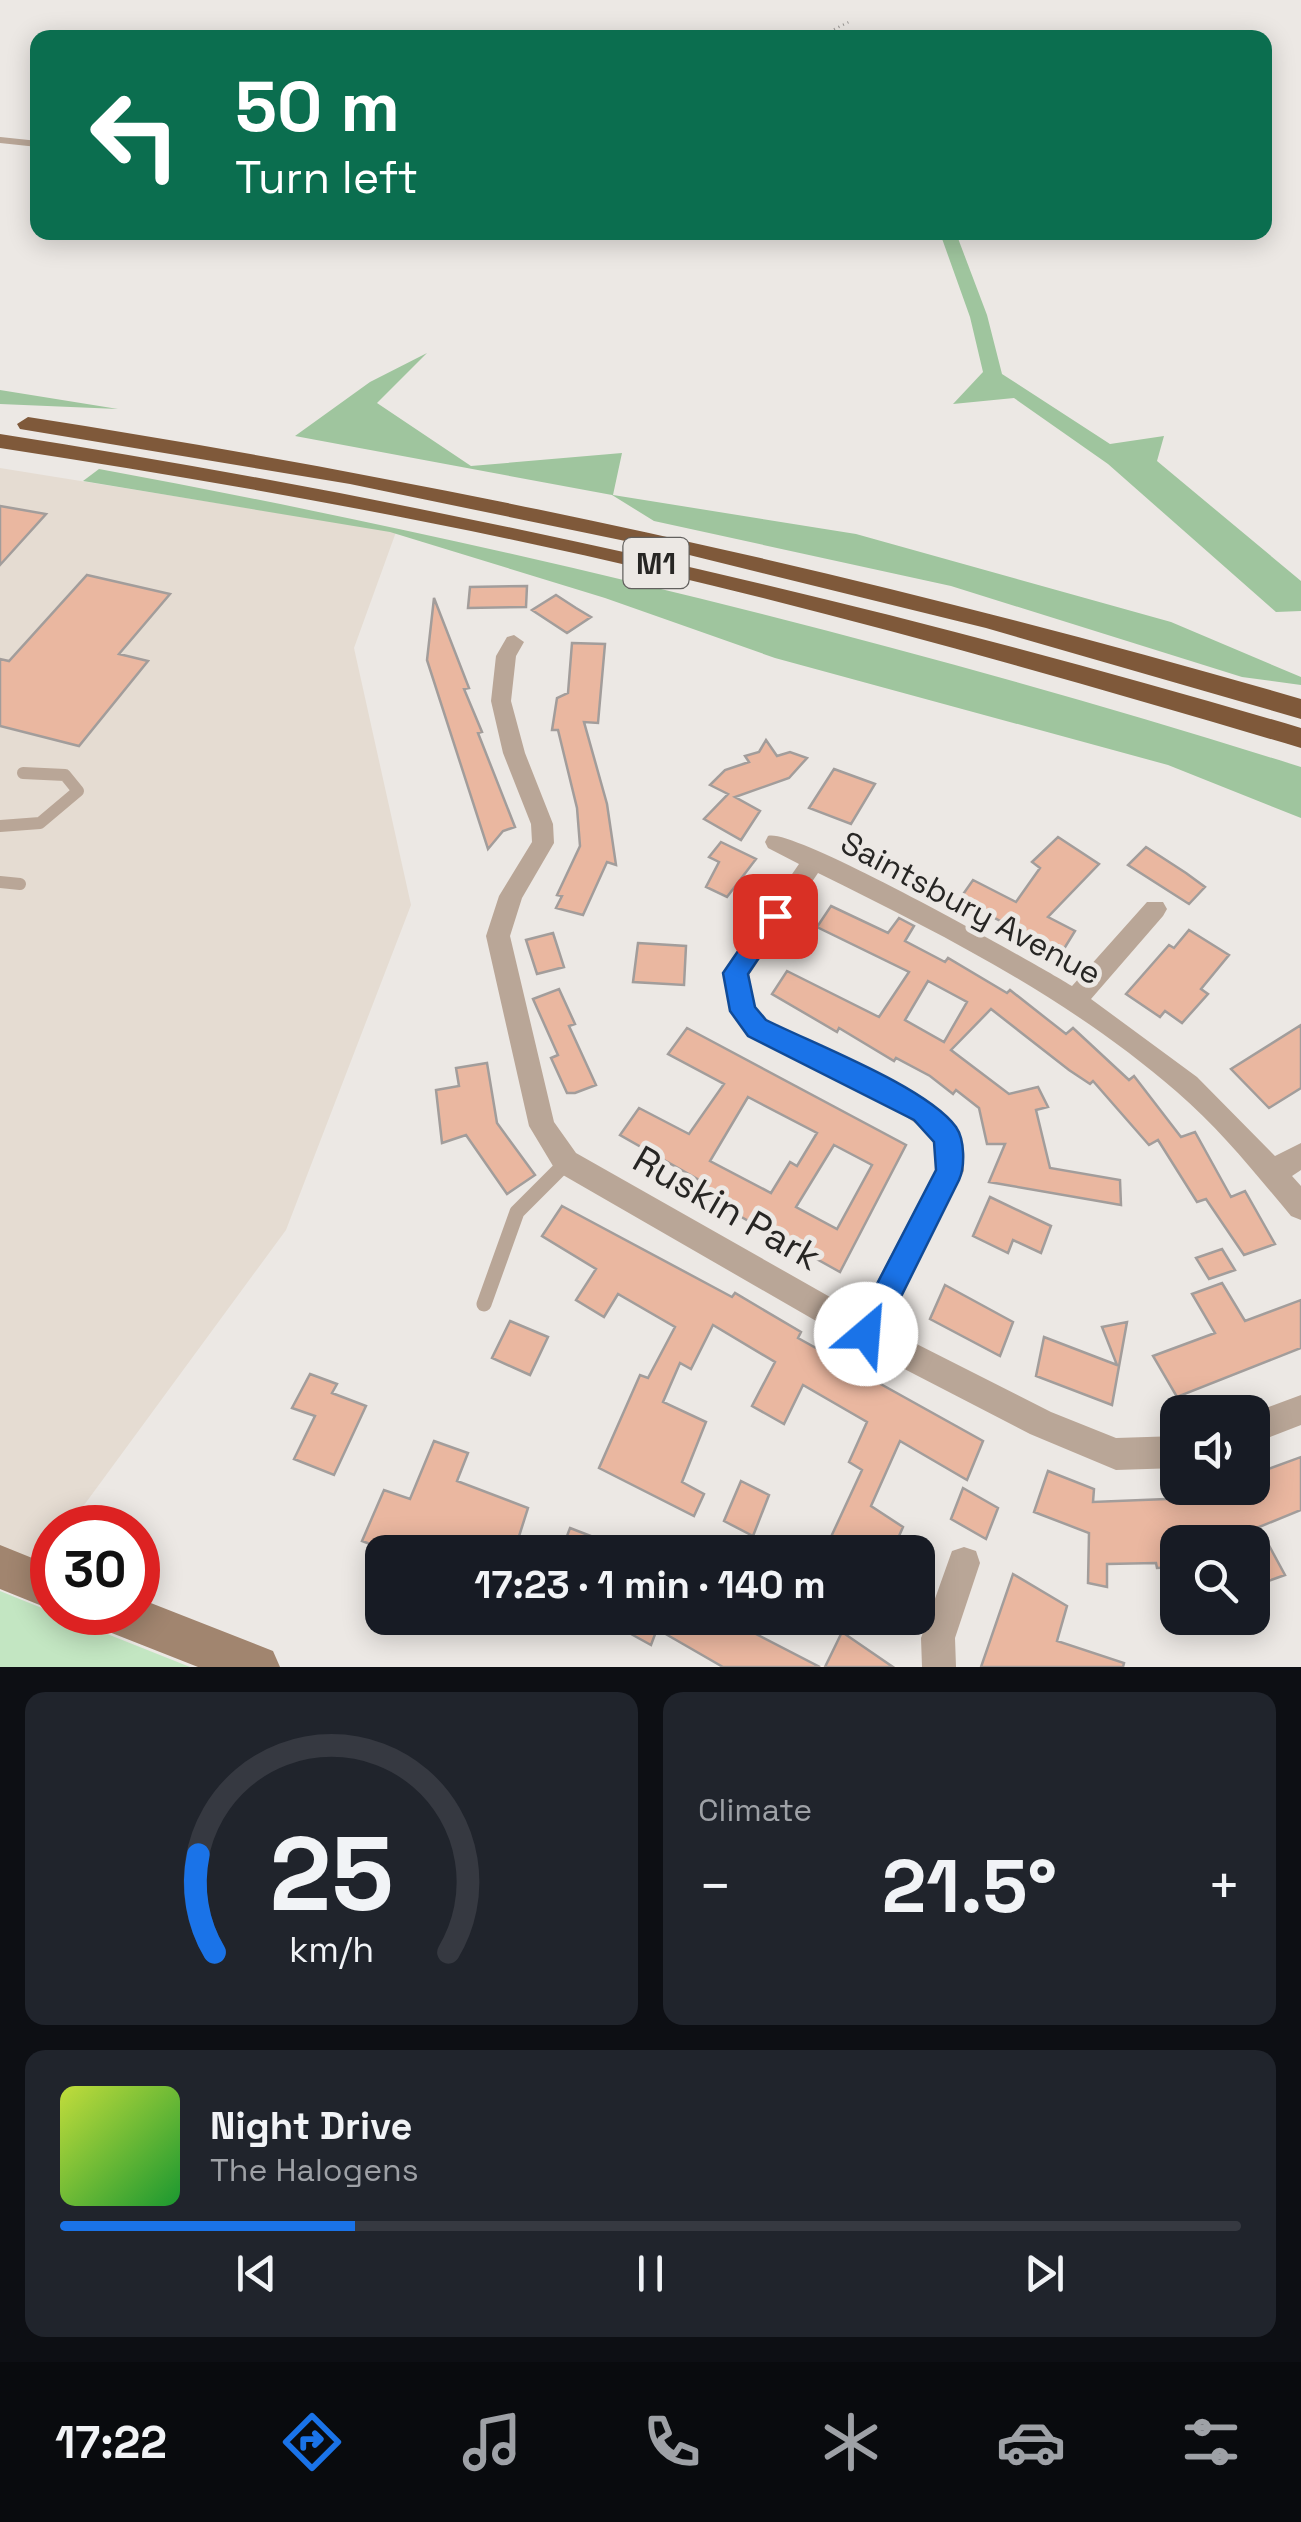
<!DOCTYPE html>
<meta charset="utf-8">
<style>
:root{--surface:#171b24;--page:#20242c;--text:#f1f3f6;--muted:#9ea1a6;--line:#363941;--accent:#1a73e8}
body{margin:0;font-family:"Space Grotesk",sans-serif;background:var(--page);color:var(--text);height:100vh;display:flex;flex-direction:column;font-size:38px;white-space:nowrap}
*{box-sizing:border-box;margin:0}
p{font-size:32px;color:var(--muted)}
.icon{flex:none;width:55px;height:55px;fill:none;stroke:currentColor;stroke-width:2;stroke-linecap:round;stroke-linejoin:round}
.map{position:relative;height:1667px;overflow:hidden}
.sheet{display:flex;flex-direction:column;gap:25px;padding:25px;background:#0d0f14;flex:1}
.sheet>*{flex:none}
.top-card{position:absolute;left:30px;top:30px;width:1242px;height:210px;border-radius:20px;box-shadow:0 5px 25px #0003;background:#0b6e4f;color:#fff;overflow:hidden}
.fabs{position:absolute;left:1160px;top:1395px;display:grid;gap:20px}
.fabs a{display:grid;place-items:center;width:110px;height:110px;border-radius:20px;background:var(--surface);box-shadow:0 5px 25px #0003;font-size:50px}
.speed{position:absolute;left:30px;top:1505px;display:flex;gap:20px;font-size:50px;font-weight:700;text-align:center}
.speed>*{display:grid;place-content:center;width:130px;height:130px;border-radius:50%;background:var(--surface);box-shadow:0 5px 25px #0003;line-height:1}
.speed .limit{border:15px solid #d22;background:#fff;color:#111}
.pin{position:absolute;display:grid;place-items:center;width:85px;height:85px;color:#fff;margin:-42px;border-radius:20px;box-shadow:0 5px 15px #0006}
.me{position:absolute;width:110px;margin:-55px;rotate:27deg;stroke-linejoin:round;filter:drop-shadow(0 0 8px #0008)}
.turn{display:flex;align-items:center;gap:35px;height:210px;padding:0 40px;font-size:45px}
.turn .icon{width:130px;height:130px;stroke-width:2.5}
.turn b{display:block;font-size:70px;line-height:85px}
.big{font-size:75px;font-weight:800;line-height:1.1}
.sheet .card{flex:1;display:flex;flex-direction:column;justify-content:center;gap:15px;min-width:0;padding:0 35px;border-radius:20px;background:var(--page)}
.sheet .dial{align-items:center;gap:0}
.dial svg{height:260px;overflow:visible;fill:none;stroke:var(--line);stroke-width:7;stroke-linecap:round;text-anchor:middle}
.dial text{fill:var(--text);stroke:none}
.song{display:flex;align-items:center;gap:30px}
.cover{width:120px;height:120px;border-radius:15px;background:linear-gradient(135deg,hsl(70 70% 55%),hsl(130 70% 35%))}
.played{height:10px;border-radius:5px;background:linear-gradient(90deg,var(--accent) 25%,var(--line) 25%)}
.keys{display:flex;justify-content:space-around;direction:ltr}
.heat{display:flex;justify-content:space-between;align-items:center;font-size:55px;direction:ltr}
.sheet .tiles{flex:1;display:grid;gap:25px;grid-template-columns:1fr 1fr}
.card:last-child{grid-column:span 2}
.trip{position:absolute;left:365px;top:1535px;width:570px;height:100px;border-radius:20px;background:var(--surface);box-shadow:0 5px 25px #0003;font-weight:800;line-height:100px;text-align:center}
.menu{display:flex;height:160px;justify-content:space-around;align-items:center;background:#090b0e;color:var(--muted)}
.menu .icon{width:70px;height:70px}
.menu .selected{color:var(--accent)}
.menu b{font-size:45px;color:var(--text)}
.map>svg:first-child{display:block}
.built{fill:#e5dcd2}
.green{fill:#c3e6c2}
.forest{fill:#9fc59e}
.building{fill:#eab7a0;stroke:#a29d9b;stroke-width:2.5;fill-rule:evenodd}
.lines{fill:none;stroke-linecap:round;stroke-linejoin:round}
.path{stroke:#9a9794;stroke-width:2.5;stroke-dasharray:1 4;stroke-linecap:butt}
.lane-far2{stroke:#b9a697;stroke-width:6}
.lane-far1{stroke:#b9a697;stroke-width:12}
.lane{stroke:#b9a697;stroke-width:15}
.street{fill:#b9a697;fill-rule:evenodd}
.secondary{fill:#a1856f;fill-rule:evenodd}
.highway{fill:#7f593a;fill-rule:evenodd}
.route{fill:#1a73e8;stroke:#114b97;stroke-width:2.5}
.labels{text-anchor:middle;dominant-baseline:central;stroke-width:10;stroke-linejoin:round;paint-order:stroke}
.shield{fill:#ece8e4;stroke:#62605e;stroke-width:2.5}
.shield-label{font-size:30px;font-weight:bold;fill:#272624}
.street-label{font-size:32px;fill:#272624;stroke:#ece8e4}
.near-street-label{font-size:38px;fill:#272624;stroke:#ece8e4}
</style>
<div class="map">
<svg width="1301" height="1667" viewBox="0 0 1301 1667">
<rect width="100%" height="100%" fill="#ece8e4"/>
<path class="built" d="M0,468L396,532L354,648L411,905L286,1230L68,1527L52,1528V1549L30,1580L0,1567Z"/>
<path class="green" d="M0,1591L22,1600L190,1667H0Z"/>
<path class="forest" d="M940,233H956L987,315L1002,374L1110,444L1164,436L1157,461L1301,581V611L1276,612L1108,464L1014,398L953,404L983,372L970,317Z
M427,353L377,403L471,466L622,453L613,495L856,534L1171,622L1301,677V685L1242,677L951,586L654,521L612,495L295,436L370,382Z
M0,390L118,409L0,404Z
M99,469C505,544 907,643 1301,767V818L1168,765L775,658L605,598L390,532L83,481Z"/>
<path class="building" d="M0,506L46,514L0,565Z
M87,575L170,594L119,654L148,661L79,746L0,726V659L9,661Z
M527,586L526,607L468,608L470,587Z
M556,595L576,608L591,617L567,633L532,610Z
M434,598L469,688L464,689L482,732L478,733L515,827L503,831L488,849L427,660Z
M572,643L605,644L598,723L584,722L607,804L616,865L607,862L583,915L556,908L562,896L557,895L580,846L577,808L558,730H552L557,698L568,693Z
M766,740L777,756L790,752L807,758L789,778L735,797L760,811L741,840L704,819L728,794L710,785L725,770L749,762L745,756L759,752Z
M834,769L875,784L851,824L809,808Z
M1058,837L1099,864L1048,917L1075,931L1062,952L959,900L973,880L1016,902L1040,868L1032,862Z
M721,842L756,859L727,897L706,887L719,862L709,857Z
M1146,847L1186,873L1205,887L1189,904L1128,865Z
M831,906L888,933L899,918L914,926L905,941L945,962L948,958L1007,993L1010,990L1066,1034L1073,1028L1129,1080L1134,1076L1181,1137L1195,1132L1231,1197L1245,1191L1275,1244L1244,1255L1206,1199L1197,1202L1158,1140L1149,1145L1093,1081L1090,1084L1069,1070L991,1009L951,1050L1009,1094L1038,1087L1048,1107L1036,1110L1050,1168L1120,1180L1121,1205L989,1182L1005,1144H987L979,1108L956,1090L953,1094L930,1076L896,1058L894,1061L839,1028L837,1032L772,994L787,971L879,1017L909,972L817,927ZM928,981L967,1002L944,1042L905,1020Z
M1189,930L1229,955L1201,989L1208,994L1182,1023L1165,1011L1160,1017L1126,994L1169,945L1174,948Z
M553,933L564,967L537,974L526,940Z
M638,943L686,946L684,985L633,982Z
M559,989L575,1024L569,1026L596,1085L575,1093H567L551,1058L558,1055L533,999Z
M1301,1025V1088L1269,1108L1231,1069Z
M687,1028L906,1145L840,1272L693,1190L699,1180L620,1135L639,1108L689,1134L724,1084L668,1054ZM748,1097L817,1133L797,1166L790,1162L771,1193L710,1161ZM834,1145L872,1165L837,1229L796,1207Z
M487,1063L497,1123L535,1175L507,1194L466,1135L442,1143L436,1090L459,1086L456,1068Z
M990,1197L1051,1226L1041,1253L1013,1240L1008,1253L973,1236Z
M562,1206L732,1297L735,1293L801,1332L798,1338L983,1441L967,1480L900,1441L871,1506L903,1527L892,1552H824L862,1470L849,1462L867,1422L803,1385L784,1424L752,1406L775,1362L713,1325L691,1369L680,1363L663,1402L706,1422L682,1482L704,1494L694,1516L599,1468L640,1375L648,1378L675,1327L618,1294L604,1317L576,1300L596,1269L542,1236Z
M1222,1249L1235,1270L1209,1279L1196,1258Z
M1222,1283L1245,1321L1301,1300V1348L1177,1397L1153,1356L1215,1333L1192,1294Z
M945,1285L1013,1322L1000,1356L930,1319Z
M510,1321L548,1337L530,1375L492,1358Z
M1127,1322L1112,1405L1036,1376L1044,1337L1117,1365L1102,1327Z
M310,1374L337,1384L332,1393L366,1406L334,1475L294,1459L315,1416L292,1408Z
M434,1441L468,1453L457,1481L528,1508L514,1552H391L362,1541L384,1490L410,1499Z
M1301,1457V1510L1259,1527L1285,1575L1252,1587V1542H1178V1567L1157,1568L1156,1563L1107,1564V1587L1088,1583L1089,1533L1034,1512L1048,1471L1094,1489L1093,1502L1240,1496L1236,1488H1252V1475Z
M741,1481L769,1495L753,1536L724,1521Z
M963,1488L998,1508L986,1539L951,1519Z
M570,1528L630,1551V1552H561Z
M1013,1574L1067,1606L1057,1641L1124,1663L1123,1667H981Z
M602,1618H757L752,1632L820,1667H723L657,1629L651,1645Z
M842,1632L893,1667H825Z"/>
<g class="lines">
<path class="path" d="M816,38L849,22"/>
<path class="lane-far2" d="M0,140L38,144"/>
<path class="lane-far1" d="M0,826L40,823L78,791L65,775L23,773
M0,882L20,884"/>
<path class="lane" d="M484,1304L517,1212L565,1164"/>
<path class="street" d="M514,635L524,642L516,656L511,701L525,753L553,824L554,843L522,898L510,936L554,1122L576,1153L860,1314L936,1169C939,1137 926,1131 901,1113L748,1036L730,1011L724,973L799,864L768,848L765,842L768,836C794,827 1034,963 1072,986L1147,902H1163L1167,909L1163,916L1091,999L1197,1077L1275,1156L1301,1143V1170L1292,1176L1301,1186V1220L1291,1216C1255,1173 1220,1129 1177,1092C1070,999 944,935 818,873L749,975L755,1007L766,1020L920,1096L954,1125L963,1147L964,1171L885,1328L1051,1412L1116,1438L1178,1436V1468L1116,1470L1030,1434L856,1344L556,1171L529,1126L486,936L499,896L532,842L531,824L503,753L491,701L496,656L507,637Z
M1301,1395V1425L1252,1444V1413Z
M964,1547L976,1551L980,1563L955,1638L956,1667H922L921,1638L952,1551Z"/>
<path class="secondary" d="M0,1545L52,1566V1610L0,1589Z
M138,1598L273,1651L280,1667H198L99,1628L93,1612H138Z"/>
<path class="highway" d="M28,417C459,484 882,577 1301,699V719L986,628L669,550L350,484L20,429L17,424Z
M0,434C441,503 873,601 1301,728V748C1088,685 876,624 660,573C442,521 221,482 0,448Z"/>
</g>
<path class="route" d="M775,907L787,916L748,974L755,1007L766,1020C814,1044 927,1087 956,1127C965,1140 965,1167 959,1180L877,1345L866,1349L855,1345L851,1334L936,1170L934,1142L914,1120L748,1036L730,1011L723,973L766,910Z"/>
<g class="labels">
<rect class="shield" x="623.5" y="538" width="65" height="50" rx="8"/>
<g class="shield-label">
<text x="656" y="563">M1</text>
</g>
<g class="street-label">
<text transform="translate(971 908) rotate(28)">Saintsbury Avenue</text>
</g>
<g class="near-street-label">
<text transform="translate(727 1208) rotate(30)">Ruskin Park</text>
</g>
</g>
</svg>
<div class="fabs">
<a><svg class="icon" aria-label="sound" viewBox="0 0 24 24"><path d="M4 9h4l5-4v14l-5-4H4zM17 9q2 3 0 6"/></svg></a>
<a><svg class="icon" aria-label="search" viewBox="0 0 24 24"><circle cx="10" cy="10" r="6"/><path d="M15 15l6 6"/></svg></a>
</div>
<div class="speed"><div class="limit">30</div></div>
<div class="pin" style="left:775px;top:916px;background:#d93025"><svg class="icon" aria-label="arrive" viewBox="0 0 24 24"><path d="M6 21V4h12l-3 4 3 4H6"/></svg></div>
<svg class="me" style="left:866px;top:1334px" viewBox="-20 -20 40 40"><circle r="19" fill="#fff"/><path d="M0-13L10 11 0 6-10 11z" fill="#1a73e8"/></svg>
<div class="trip">17:23 · 1 min · 140 m</div>
<div class="top-card">
<div class="turn"><svg class="icon" aria-label="left" viewBox="0 0 24 24"><path d="M17 20v-9H6M10 6l-5 5 5 5"/></svg><div><b>50 m</b>Turn left</div></div>
</div>
</div>
<section class="sheet">
<div class="tiles">
<div class="card dial"><svg viewBox="0 0 100 80">
<path d="M14 69A42 42 0 1 1 86 69"/>
<path d="M14 69A42 42 0 0 1 9 39" stroke="#1a73e8"/>
<text x="50" y="56" font-size="32" font-weight="700">25</text>
<text x="50" y="72" font-size="11">km/h</text>
</svg></div>
<div class="card"><p>Climate</p>
<div class="heat"><a>−</a><b class="big">21.5°</b><a>+</a></div>
</div>
<div class="card">
<div class="song"><i class="cover"></i><div><b>Night Drive</b><p>The Halogens</p></div></div>
<div class="played"></div>
<div class="keys"><svg class="icon" aria-label="previous" viewBox="0 0 24 24"><path d="M18 5L8 12l10 7zM5 5v14"/></svg><svg class="icon" aria-label="pause" viewBox="0 0 24 24"><path d="M8 5v14M16 5v14"/></svg><svg class="icon" aria-label="next" viewBox="0 0 24 24"><path d="M6 5l10 7-10 7zM19 5v14"/></svg></div>
</div>
</div>
</section>
<nav class="menu">
<b>17:22</b>
<svg class="icon selected" aria-label="directions" viewBox="0 0 24 24"><path d="M12 3l9 9-9 9-9-9zM9 14v-3h6M13 9l2 2-2 2"/></svg>
<svg class="icon" aria-label="music" viewBox="0 0 24 24"><path d="M9 18V5l10-2v13"/><circle cx="6" cy="18" r="3"/><circle cx="16" cy="16" r="3"/></svg>
<svg class="icon" aria-label="phone" viewBox="0 0 24 24"><path d="M5 4h4l2 5-3 2q2 4 5 5l2-3 5 2v4C11 20 4 13 5 4z"/></svg>
<svg class="icon" aria-label="climate" viewBox="0 0 24 24"><path d="M12 3v18M4 7l16 10M4 17L20 7"/></svg>
<svg class="icon" aria-label="car" viewBox="0 0 24 24"><path d="M5 17H2v-5l4-1 3-4h7l3 4 3 1v5h-3M9 17h6M6 11h13"/><circle cx="7" cy="17" r="2"/><circle cx="17" cy="17" r="2"/></svg>
<svg class="icon" aria-label="filters" viewBox="0 0 24 24"><path d="M4 7h16M4 17h16"/><circle cx="9" cy="7" r="2"/><circle cx="15" cy="17" r="2"/></svg>
</nav>
